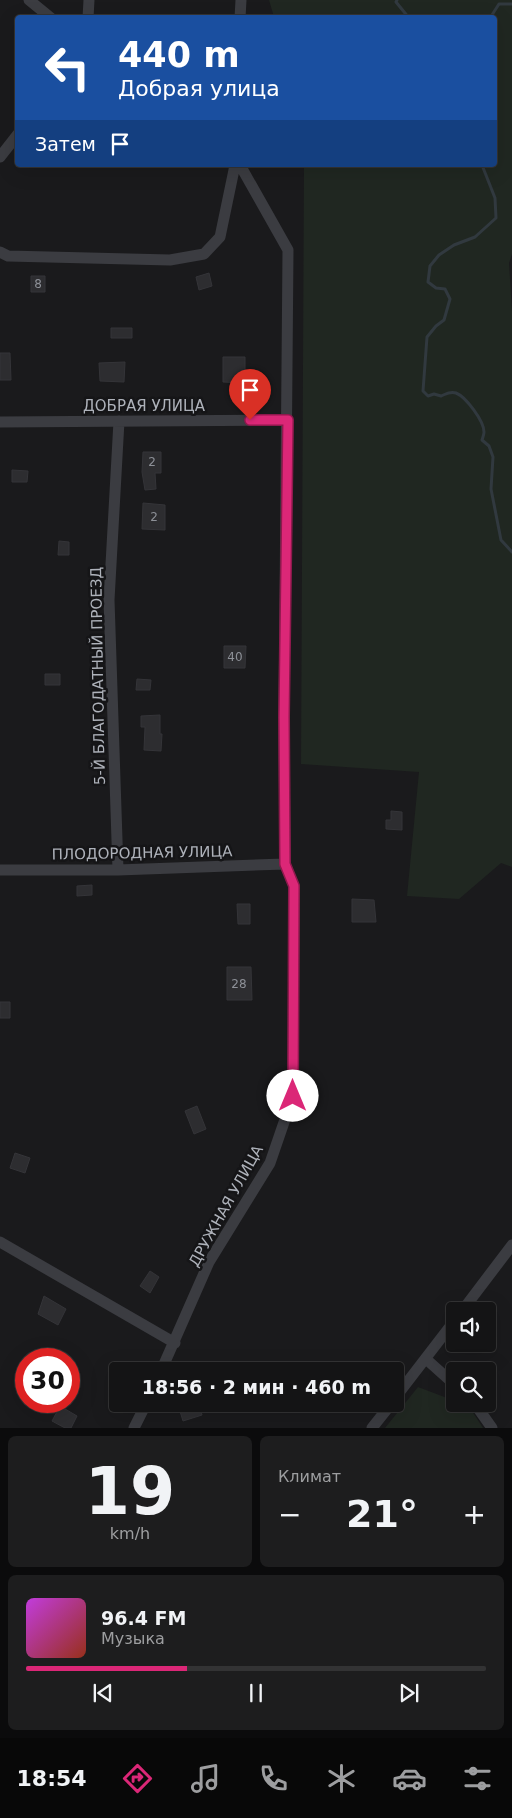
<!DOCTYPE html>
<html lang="ru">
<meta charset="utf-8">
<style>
:root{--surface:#141415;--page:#1d1d1e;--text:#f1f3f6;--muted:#9d9ea0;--line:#333334;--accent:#db2777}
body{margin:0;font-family:"DejaVu Sans",sans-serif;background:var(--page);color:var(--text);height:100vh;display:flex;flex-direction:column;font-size:19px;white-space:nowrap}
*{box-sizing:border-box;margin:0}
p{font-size:16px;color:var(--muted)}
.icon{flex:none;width:28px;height:28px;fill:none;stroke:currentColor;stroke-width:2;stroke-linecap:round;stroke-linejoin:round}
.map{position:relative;height:1428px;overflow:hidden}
.details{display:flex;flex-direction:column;gap:8px;padding:8px;background:#0b0b0c;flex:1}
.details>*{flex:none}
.banner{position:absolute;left:15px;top:15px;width:482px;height:152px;border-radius:5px;box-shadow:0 5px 20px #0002,0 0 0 1px var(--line);background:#1a4fa0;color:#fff;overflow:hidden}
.fabs{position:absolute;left:446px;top:1302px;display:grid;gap:10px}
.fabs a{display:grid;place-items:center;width:50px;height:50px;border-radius:5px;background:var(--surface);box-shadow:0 5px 20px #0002,0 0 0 1px var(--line);font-size:25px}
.speed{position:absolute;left:15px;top:1348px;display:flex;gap:10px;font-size:25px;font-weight:700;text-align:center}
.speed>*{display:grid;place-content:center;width:65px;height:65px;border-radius:50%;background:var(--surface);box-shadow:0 5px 20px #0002,0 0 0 1px var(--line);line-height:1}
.speed .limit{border:8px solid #d22;background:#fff;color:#111}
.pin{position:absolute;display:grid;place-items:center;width:42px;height:42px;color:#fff;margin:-51px -21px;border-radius:50% 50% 50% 0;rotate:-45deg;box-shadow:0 0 5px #0007}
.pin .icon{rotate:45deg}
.me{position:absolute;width:55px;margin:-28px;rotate:0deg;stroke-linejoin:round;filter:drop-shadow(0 0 4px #0008)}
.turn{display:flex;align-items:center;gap:18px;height:105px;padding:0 20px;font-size:22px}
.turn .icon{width:65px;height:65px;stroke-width:2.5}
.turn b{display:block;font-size:35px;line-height:42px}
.then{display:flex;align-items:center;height:48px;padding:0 20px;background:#0003;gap:10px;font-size:19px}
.big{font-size:38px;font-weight:700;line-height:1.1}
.details .widget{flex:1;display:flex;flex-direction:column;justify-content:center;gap:8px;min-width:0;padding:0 18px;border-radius:8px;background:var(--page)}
.details .dial{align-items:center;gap:0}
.dial b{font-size:65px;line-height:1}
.song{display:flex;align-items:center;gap:15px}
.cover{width:60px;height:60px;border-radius:8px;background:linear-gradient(135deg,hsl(290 70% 55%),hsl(10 70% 35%))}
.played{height:5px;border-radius:2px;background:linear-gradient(90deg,var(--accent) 35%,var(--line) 35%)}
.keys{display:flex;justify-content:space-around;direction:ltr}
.heat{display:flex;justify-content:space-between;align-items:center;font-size:28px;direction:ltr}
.details .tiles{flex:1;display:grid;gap:8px;grid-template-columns:1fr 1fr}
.widget:last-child{grid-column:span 2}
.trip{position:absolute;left:109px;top:1362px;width:295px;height:50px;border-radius:5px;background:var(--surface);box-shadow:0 5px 20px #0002,0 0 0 1px var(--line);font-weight:700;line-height:50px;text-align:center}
.tabs{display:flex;height:80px;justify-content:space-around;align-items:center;background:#080808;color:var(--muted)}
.tabs .icon{width:35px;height:35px}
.tabs .current{color:var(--accent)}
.tabs b{font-size:22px;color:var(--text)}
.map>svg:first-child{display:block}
.green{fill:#202721}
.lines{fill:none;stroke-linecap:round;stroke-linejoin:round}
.stream{stroke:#31393f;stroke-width:3}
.building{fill:#2d2d30;stroke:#343438}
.street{stroke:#3b3c41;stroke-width:11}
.route-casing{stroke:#8e194d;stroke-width:12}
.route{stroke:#db2777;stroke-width:9}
.labels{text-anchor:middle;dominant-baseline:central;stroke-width:5;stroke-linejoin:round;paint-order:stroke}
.number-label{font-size:12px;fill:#8d9097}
.street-label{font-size:15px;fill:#aeb2ba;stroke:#151517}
</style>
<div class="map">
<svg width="512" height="1428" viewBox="0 0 512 1428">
<rect width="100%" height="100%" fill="#1a1a1c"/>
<path class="green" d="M269,0H512V254L509,263L512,311V867L501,863L459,899L407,896L419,772L301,764L304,165H495V18L274,17Z
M418,1387L455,1401V1404L468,1405L483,1428H385Z"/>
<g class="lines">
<path class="stream" d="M397,0L396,2L409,18
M490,18L499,4H512
M482,165L495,198L496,218L475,237L454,245L439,255L430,266L428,282L436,288L445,289L450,299L444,320L436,326L427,337L423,391L428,396L434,394L441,396C446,394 450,391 456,393C466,397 484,421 484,432C484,434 483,437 482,440L489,446L493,457L491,489L501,540L512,552"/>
</g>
<path class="building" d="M209,273L212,286L199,290L196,277Z
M31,276H45V292H31Z
M111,328H132V338H111Z
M0,353H10L11,380H0Z
M223,357H245V383L223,382Z
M125,362L124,382L100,381L99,363Z
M143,452H161V473H155L156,489L145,490L142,472Z
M12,470L28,471L27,482H12Z
M143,503L165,505V530L142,529Z
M59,541L69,542V555H58Z
M224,646H246L245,668H224Z
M45,674H60V685H45Z
M137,679L151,680L150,690H136Z
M160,715V734H162L161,751L144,750L145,727H141V716Z
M391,811L402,812V830L386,829V820H391Z
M92,885V895L77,896V886Z
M352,899L374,900L376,922H352Z
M237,904H250V924H238Z
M227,967H251L252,1000H227Z
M0,1002H10V1018H0Z
M197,1106L206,1129L194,1134L185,1111Z
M15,1153L30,1158L25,1173L10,1168Z
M150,1271L159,1277L150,1293L140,1286Z
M44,1296L66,1309L58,1325L38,1314Z
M194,1404H199L202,1415L183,1421L179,1408Z
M60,1406L77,1416L71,1428H65L52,1421Z"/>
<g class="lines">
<path class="street" d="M29,0L51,18
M88,18L89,0
M240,18L241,0
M0,157L18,134
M0,252L8,256L170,260L204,254L220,237L235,165
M0,422L287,420
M0,870H118L285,864
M118,870L109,600L119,421
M0,1242L175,1343
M462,1311L512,1245
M426,1359L455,1385
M161,1371L209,1262L270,1163L293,1096L294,886L285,864L284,717L288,250L240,165
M395,1398L455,1320
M475,1404L492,1428
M134,1428L146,1404
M372,1428L391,1404"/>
</g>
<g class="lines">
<g class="route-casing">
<path id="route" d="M250,420H288L284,717L285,864L294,886L293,1096"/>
</g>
<use href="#route" class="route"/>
</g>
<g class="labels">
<g class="number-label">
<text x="38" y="284">8</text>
<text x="152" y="462">2</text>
<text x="154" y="517">2</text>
<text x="235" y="657">40</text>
<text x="239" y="984">28</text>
</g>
<g class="street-label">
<text x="144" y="406">ДОБРАЯ УЛИЦА</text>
<text transform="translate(98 676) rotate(-91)">5-Й БЛАГОДАТНЫЙ ПРОЕЗД</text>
<text transform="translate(142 853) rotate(-1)">ПЛОДОРОДНАЯ УЛИЦА</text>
<text transform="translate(226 1206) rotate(-61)">ДРУЖНАЯ УЛИЦА</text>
</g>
</g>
</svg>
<div class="fabs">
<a><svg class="icon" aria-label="sound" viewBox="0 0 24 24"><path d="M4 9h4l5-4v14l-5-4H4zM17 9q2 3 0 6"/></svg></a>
<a><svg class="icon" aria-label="search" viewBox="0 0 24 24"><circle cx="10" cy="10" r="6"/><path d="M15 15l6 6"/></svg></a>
</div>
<div class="speed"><div class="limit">30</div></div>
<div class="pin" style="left:250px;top:420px;background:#d93025"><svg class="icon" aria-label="arrive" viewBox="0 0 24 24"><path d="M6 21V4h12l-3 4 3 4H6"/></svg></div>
<svg class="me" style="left:293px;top:1096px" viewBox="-20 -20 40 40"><circle r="19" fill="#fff"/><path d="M0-13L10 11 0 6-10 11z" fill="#db2777"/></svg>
<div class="trip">18:56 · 2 мин · 460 m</div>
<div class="banner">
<div class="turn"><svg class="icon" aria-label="left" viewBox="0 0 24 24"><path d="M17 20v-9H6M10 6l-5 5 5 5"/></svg><div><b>440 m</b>Добрая улица</div></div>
<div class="then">Затем<svg class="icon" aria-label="arrive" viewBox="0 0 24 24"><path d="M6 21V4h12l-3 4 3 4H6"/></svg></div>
</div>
</div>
<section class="details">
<div class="tiles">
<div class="widget dial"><b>19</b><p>km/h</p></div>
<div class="widget"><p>Климат</p>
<div class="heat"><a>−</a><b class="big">21°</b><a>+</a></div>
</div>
<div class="widget">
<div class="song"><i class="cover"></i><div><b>96.4 FM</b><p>Музыка</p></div></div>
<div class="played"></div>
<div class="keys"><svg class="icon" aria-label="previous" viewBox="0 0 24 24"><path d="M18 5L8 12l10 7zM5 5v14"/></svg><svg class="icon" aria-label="pause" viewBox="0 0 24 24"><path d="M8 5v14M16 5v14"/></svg><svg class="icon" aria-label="next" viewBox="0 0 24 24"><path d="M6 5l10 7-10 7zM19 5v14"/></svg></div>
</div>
</div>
</section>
<nav class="tabs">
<b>18:54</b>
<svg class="icon current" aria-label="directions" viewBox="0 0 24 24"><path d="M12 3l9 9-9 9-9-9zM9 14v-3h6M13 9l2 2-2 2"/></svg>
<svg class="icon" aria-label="music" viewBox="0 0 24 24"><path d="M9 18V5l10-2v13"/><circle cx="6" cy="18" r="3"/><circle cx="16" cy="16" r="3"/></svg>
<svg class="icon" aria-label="phone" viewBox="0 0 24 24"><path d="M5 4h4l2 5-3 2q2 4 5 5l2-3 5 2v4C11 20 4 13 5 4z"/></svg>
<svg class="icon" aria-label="climate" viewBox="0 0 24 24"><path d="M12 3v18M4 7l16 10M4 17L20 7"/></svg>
<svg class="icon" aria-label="car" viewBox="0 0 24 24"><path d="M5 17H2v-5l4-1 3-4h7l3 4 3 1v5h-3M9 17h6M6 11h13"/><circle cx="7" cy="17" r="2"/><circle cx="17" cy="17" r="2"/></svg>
<svg class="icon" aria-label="filters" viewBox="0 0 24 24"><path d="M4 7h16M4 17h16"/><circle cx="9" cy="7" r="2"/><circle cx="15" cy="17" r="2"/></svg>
</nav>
